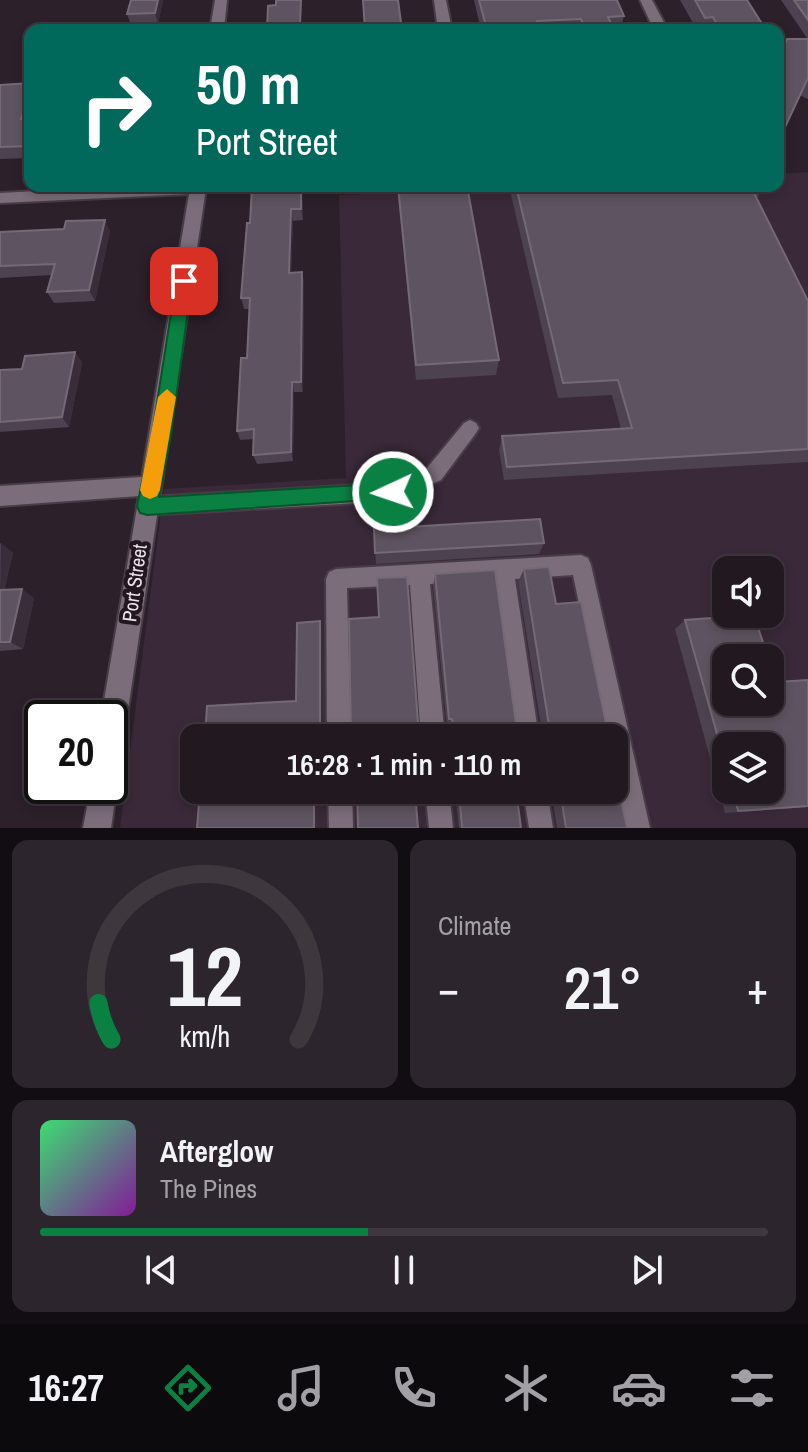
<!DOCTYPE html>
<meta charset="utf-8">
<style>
:root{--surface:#211820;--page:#2d252d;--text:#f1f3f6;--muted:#a2a0a5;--line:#3e373e;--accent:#0b8043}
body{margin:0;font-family:"Archivo Narrow",sans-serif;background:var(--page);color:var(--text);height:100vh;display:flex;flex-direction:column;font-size:30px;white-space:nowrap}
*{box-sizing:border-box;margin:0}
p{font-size:26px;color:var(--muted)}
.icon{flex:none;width:44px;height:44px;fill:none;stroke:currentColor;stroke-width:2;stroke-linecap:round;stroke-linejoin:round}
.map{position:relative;height:828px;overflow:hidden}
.drawer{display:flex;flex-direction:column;gap:12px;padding:12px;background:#120d12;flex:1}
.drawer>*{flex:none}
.top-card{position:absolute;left:24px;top:24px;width:760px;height:168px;border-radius:16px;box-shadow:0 4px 12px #0003,0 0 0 2px var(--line);background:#00695c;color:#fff;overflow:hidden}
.controls{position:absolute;left:712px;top:556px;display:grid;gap:16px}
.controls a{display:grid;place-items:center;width:72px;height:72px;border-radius:16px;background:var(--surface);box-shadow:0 4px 12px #0003,0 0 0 2px var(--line);font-size:40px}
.speed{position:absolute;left:24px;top:700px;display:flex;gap:16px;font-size:40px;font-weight:700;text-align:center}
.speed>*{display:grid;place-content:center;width:104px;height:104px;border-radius:50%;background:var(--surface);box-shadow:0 4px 12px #0003,0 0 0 2px var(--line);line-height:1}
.speed .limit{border:4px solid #111;border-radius:12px;background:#fff;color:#111}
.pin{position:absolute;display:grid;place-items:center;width:68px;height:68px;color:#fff;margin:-34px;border-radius:16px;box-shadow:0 4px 12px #0006}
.me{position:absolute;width:88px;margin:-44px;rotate:267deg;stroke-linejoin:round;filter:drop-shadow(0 0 6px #0008)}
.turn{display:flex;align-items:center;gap:28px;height:168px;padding:0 40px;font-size:36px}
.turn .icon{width:104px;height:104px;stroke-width:2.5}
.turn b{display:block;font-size:56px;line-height:68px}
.big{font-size:60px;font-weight:600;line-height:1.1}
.drawer .card{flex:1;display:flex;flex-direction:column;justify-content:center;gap:12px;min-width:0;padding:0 28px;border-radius:16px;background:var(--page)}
.drawer .dial{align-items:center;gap:0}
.dial svg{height:208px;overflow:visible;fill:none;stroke:var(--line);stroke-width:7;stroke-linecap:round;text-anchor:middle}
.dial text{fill:var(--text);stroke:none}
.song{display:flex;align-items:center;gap:24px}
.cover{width:96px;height:96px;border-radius:12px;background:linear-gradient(135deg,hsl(140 70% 55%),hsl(290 70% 35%))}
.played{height:8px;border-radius:4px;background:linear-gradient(90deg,var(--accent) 45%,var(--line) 45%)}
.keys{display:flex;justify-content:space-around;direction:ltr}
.heat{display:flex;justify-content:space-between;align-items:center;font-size:44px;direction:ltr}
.drawer .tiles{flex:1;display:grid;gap:12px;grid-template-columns:1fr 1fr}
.card:last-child{grid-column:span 2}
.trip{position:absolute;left:180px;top:724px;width:448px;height:80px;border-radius:16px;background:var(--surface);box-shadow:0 4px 12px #0003,0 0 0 2px var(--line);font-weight:600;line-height:80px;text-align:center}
.tabs{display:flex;height:128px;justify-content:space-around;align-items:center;background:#0d0a0d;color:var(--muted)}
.tabs .icon{width:56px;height:56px}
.tabs .active{color:var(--accent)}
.tabs b{font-size:36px;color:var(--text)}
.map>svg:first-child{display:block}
.built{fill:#3a2939;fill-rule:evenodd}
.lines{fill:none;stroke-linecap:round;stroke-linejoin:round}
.lane-casing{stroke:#483d47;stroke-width:4}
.street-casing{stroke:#483d47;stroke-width:4}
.lane{fill:#7b6d7a;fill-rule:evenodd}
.street{fill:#7b6d7a;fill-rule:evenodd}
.wall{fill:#4d424f;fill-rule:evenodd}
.shaded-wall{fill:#392d39}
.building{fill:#5e5360;stroke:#746a75;stroke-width:2}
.route{fill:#0b8043;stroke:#07532c;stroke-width:2}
.slow{fill:#f59e0b}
.labels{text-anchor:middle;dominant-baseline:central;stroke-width:8;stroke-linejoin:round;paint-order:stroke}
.street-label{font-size:20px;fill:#ebe3eb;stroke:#221721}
</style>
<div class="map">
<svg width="808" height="828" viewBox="0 0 808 828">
<rect width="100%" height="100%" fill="#2c202b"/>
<path class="built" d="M808,172V828H120L164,489L346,478L339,195L528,186H778V174ZM726,570H770V614H726ZM726,658H770V702H726ZM194,738H614V790H194ZM726,746H770V790H726Z"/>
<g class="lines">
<g class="lane-casing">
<path id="lane" d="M470,420L476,423L479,428L476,433L441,480L393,501L147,515L140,512L137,506L140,500L147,497L392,483L427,468L464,423Z
M581,555L588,558L591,565L650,828H626L614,772V738H607L573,575L515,579L539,738H515L494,580L430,584L445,738H421L410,585L347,588L351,738H327L326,579L329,572L336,569Z
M328,790H352L353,828H329Z
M425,790H449L453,828H429Z
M523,790H547L553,828H529Z"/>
</g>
<g class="street-casing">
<path id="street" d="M215,0H227L224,30H210Z
M434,0H446L452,30H438Z
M640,0H652L668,30H654Z
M132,186L206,188L123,743L119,752L110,756V718H101L139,496L0,506V486L142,477L189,194L0,203V193Z
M110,775L117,786L111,828H83L91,786H110Z"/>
</g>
<use href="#lane" class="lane"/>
<use href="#street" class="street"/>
</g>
<path class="wall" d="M163,0L158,24L131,25L127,14Z
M474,0H617L624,16L620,30H481Z
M680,0H747L766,30H697Z
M781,0H808V38H807Z
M808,39V99L799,95L778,142V48L781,53Z
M30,83V158L0,159V85Z
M252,186H302L303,220L293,221L291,273L302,272L304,283L303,392H294L293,461L257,464L253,455L254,439L240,440L237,431L247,358L250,309H244L241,298L250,223Z
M397,186H467L499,360L496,375L416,380Z
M509,186H763L757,199L808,301V462L504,480L499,450L502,436L621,429L612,395L558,398Z
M110,231L95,301L54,303L47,292L51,275L0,278V232Z
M75,352L82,363L69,427L0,432V370L22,369Z
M374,529L544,543L539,554L376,564Z
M0,543L13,553L4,590L34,598L23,649L0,651Z
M524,569L556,604L609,738H543L518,582Z
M435,574L517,731L512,738H451L450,727H447L433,587Z
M685,620L776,682L808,680V807L725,813L675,629ZM726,746L770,790H726Z
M323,631L324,735L351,734L418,723L417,729L412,730V738H205L296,701Z
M455,790H516L521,828H459Z
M551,790H614L627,828H557Z"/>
<path class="shaded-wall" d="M158,0H163L158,24L155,13Z
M30,95V122L21,119Z
M301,186H302L303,220L301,209Z
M291,209L293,221L291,284L289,273Z
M105,220L110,231L95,301L89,290Z
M302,272L304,283L303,392L301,382Z
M75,352L82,363L69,427L62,417Z
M292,382L294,392L293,461L291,452Z
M1,543L13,553L1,600L0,599Z
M22,589L34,598L23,649L10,642Z
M320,621L323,631L324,738L320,732Z
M314,790H318V828H314Z"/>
<path class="building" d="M131,0H158L155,13L127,14Z
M276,0H301L300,25L305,24V30H267L268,6L276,5Z
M363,0H398L402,30H365Z
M479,0H617L624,16L608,17L614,30H586L581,19L537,21L539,30H487Z
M695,0H747L766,30H720L713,17L705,18Z
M794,0H808V20Z
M787,39H808V78L780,138L778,139V59L781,53L778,54V48L781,53Z
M30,83V95L21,119H30V146L0,147V85Z
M252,186H301V209H291L289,273L302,272L301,382H292L291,452L253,455L254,429L237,431L241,358H247L250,298H241L247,223H250Z
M398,186H467L499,360L416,365Z
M516,186H763L751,187L808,301V449L507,467L502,436L632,428L618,380L563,383Z
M105,220L89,290L47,292L55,264L0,266V232L64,229L66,221Z
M75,352L62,417L0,422V370L22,369L25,356Z
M540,519L544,543L375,553L374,529Z
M549,567L556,604L581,602L609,738H551L524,569Z
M495,570L517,731L508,732L509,738H454L452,719H449L435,574Z
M407,577L418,723H411L412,738H205L207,706L296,701L297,623L320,621V732L324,735L351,734L349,619L379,617L377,578Z
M22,589L10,642H0V590Z
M754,615L768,658H726V702H770V663L776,682L808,680V806L738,811L733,790H770V746H726V766L685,620Z
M614,765L627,828H566L560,790H614Z
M200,790H314V828H197Z
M357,790H415L418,828H358Z
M459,790H516L521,828H462Z"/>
<path class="route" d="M184,275L192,281L171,435L159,497L393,483L400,486L403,492L400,498L147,515L140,513L137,506L152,435L176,281Z"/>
<path class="slow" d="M167,389L176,397L160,490L157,496L150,499L143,496L140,490L158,397Z"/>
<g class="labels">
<g class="street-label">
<text transform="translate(134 583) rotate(-82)">Port Street</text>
</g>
</g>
</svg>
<div class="controls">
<a><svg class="icon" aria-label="sound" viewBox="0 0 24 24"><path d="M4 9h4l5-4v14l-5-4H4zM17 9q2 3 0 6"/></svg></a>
<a><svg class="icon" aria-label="search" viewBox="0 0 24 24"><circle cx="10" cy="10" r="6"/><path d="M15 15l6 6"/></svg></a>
<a><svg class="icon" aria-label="layers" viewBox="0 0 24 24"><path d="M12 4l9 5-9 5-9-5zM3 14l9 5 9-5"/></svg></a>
</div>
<div class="speed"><div class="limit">20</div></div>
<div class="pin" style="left:184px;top:281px;background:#d93025"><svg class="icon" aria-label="arrive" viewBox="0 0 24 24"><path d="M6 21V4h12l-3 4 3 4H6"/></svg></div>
<svg class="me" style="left:393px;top:492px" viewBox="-20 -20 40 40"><circle r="17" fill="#0b8043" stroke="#fff" stroke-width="3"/><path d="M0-11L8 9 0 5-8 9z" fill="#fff"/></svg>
<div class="trip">16:28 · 1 min · 110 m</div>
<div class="top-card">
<div class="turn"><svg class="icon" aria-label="right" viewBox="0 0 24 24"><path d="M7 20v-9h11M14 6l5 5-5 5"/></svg><div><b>50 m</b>Port Street</div></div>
</div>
</div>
<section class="drawer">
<div class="tiles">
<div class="card dial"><svg viewBox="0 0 100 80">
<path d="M14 69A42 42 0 1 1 86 69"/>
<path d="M14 69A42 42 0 0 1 9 55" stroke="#0b8043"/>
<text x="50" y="56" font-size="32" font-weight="700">12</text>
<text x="50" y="72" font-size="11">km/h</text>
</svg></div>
<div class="card"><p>Climate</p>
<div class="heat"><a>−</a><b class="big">21°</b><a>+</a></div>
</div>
<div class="card">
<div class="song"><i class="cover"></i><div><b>Afterglow</b><p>The Pines</p></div></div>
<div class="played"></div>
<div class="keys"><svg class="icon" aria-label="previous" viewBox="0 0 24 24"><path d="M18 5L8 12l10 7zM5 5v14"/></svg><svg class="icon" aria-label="pause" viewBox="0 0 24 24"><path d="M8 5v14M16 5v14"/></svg><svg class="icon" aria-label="next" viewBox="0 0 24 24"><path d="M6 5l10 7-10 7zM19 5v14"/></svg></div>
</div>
</div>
</section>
<nav class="tabs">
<b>16:27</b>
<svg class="icon active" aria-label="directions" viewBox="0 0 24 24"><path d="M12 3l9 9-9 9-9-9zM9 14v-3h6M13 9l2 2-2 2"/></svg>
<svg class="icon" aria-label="music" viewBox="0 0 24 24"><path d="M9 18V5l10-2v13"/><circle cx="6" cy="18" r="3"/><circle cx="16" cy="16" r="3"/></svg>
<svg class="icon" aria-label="phone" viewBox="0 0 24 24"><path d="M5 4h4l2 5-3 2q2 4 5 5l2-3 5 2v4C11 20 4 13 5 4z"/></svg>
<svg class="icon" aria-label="climate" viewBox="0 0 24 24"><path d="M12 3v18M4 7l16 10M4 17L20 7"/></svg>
<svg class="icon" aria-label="car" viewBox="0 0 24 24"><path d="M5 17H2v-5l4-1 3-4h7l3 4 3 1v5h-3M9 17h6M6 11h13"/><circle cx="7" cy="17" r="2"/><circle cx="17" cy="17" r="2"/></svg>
<svg class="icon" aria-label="filters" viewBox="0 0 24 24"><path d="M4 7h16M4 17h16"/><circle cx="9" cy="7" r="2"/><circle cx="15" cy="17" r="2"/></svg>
</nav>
